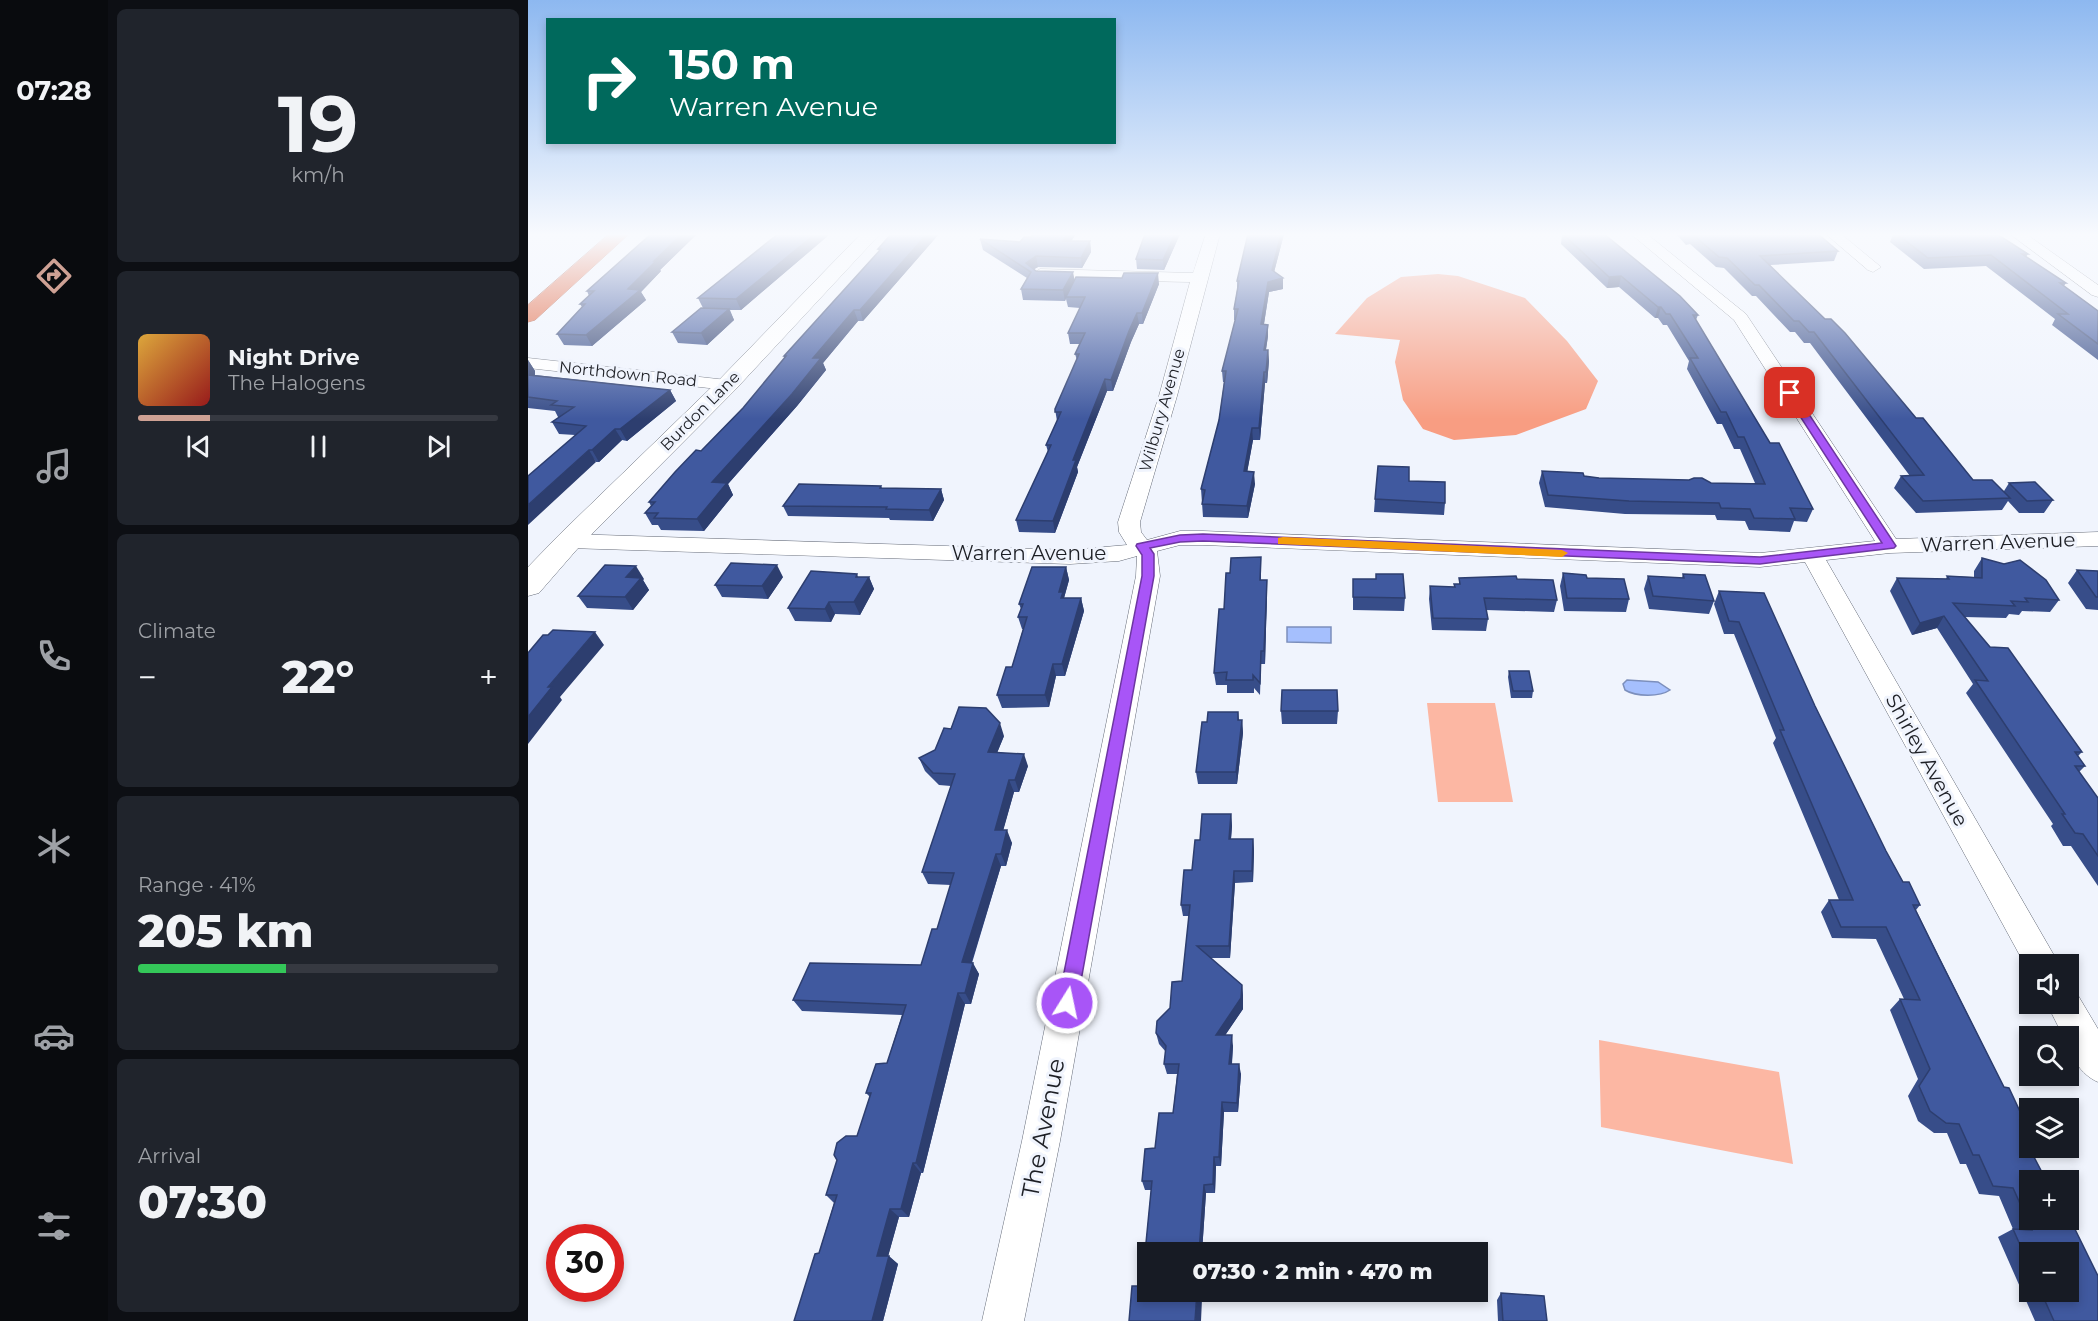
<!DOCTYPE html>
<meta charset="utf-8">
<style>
:root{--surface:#171b24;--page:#20242c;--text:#f1f3f6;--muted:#9ea1a6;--line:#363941;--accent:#cea194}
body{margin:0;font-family:Montserrat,sans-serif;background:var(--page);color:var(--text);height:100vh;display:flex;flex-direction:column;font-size:22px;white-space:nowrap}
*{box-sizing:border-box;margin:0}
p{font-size:20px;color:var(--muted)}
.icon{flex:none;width:33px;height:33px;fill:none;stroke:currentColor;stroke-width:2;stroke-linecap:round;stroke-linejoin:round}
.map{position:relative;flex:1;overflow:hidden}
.drawer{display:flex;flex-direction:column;gap:9px;padding:9px;background:#0d0f14;width:420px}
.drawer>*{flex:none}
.banner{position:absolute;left:18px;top:18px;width:570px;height:126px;border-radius:0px;box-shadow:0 3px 9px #0003;background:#00695c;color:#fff;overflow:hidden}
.buttons{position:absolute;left:1491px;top:954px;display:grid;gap:12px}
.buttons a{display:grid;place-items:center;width:60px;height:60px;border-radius:0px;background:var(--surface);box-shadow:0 3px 9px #0003;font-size:30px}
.speed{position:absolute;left:18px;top:1224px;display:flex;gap:12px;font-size:30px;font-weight:700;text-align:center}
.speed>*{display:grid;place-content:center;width:78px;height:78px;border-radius:50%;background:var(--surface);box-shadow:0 3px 9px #0003;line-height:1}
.speed .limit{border:9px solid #d22;background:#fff;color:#111}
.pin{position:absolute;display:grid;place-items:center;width:51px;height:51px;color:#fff;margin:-26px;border-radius:12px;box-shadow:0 3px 9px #0006}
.me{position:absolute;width:66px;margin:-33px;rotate:10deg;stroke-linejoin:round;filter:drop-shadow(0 0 4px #0008)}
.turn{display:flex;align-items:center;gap:21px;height:126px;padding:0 24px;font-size:27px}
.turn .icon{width:78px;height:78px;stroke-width:2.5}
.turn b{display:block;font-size:42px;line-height:51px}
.big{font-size:45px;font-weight:800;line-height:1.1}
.drawer .card{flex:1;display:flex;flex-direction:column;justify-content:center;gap:9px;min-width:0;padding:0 21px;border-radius:9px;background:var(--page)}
.drawer .dial{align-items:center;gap:0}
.dial b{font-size:78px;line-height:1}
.song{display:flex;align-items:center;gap:18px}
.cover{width:72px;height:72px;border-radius:9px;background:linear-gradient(135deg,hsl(40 70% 55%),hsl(0 70% 35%))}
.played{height:6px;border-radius:3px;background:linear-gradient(90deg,var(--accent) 20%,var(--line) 20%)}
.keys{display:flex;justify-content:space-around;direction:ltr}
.heat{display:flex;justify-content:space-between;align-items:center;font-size:33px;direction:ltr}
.charge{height:9px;border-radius:4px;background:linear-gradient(90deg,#34c759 41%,var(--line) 0)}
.trip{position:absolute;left:609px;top:1242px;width:351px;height:60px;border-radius:0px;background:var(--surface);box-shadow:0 3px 9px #0003;font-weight:800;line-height:60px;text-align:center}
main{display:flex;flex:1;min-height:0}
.tabs{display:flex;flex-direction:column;width:108px;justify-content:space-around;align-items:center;background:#090b0e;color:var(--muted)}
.tabs .icon{width:42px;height:42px}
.tabs .selected{color:var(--accent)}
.tabs b{font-size:27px;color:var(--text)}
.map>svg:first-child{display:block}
.green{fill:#fcb7a3}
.forest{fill:#f89d82}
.water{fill:#a5bffd;stroke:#7c8fbc;stroke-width:1.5}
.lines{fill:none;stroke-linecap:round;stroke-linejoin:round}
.street-casing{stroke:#656b78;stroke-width:1}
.secondary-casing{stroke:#656b78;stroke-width:1}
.highway-casing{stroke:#9b452d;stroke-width:1}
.street{fill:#fff;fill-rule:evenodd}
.secondary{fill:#fff;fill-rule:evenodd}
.highway{fill:#df5931;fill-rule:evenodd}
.wall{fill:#374d89;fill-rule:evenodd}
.shaded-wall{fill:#2d3e6f}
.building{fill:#40599f;stroke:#2d3e6f;stroke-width:1.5}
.route{fill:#a855f7;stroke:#6d37a1;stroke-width:1.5}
.slow{fill:#f59e0b}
.labels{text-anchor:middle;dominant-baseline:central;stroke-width:6;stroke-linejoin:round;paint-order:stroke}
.far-street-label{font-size:16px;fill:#1d1f25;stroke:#f0f4fd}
.street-label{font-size:20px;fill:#1d1f25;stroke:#f0f4fd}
.near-street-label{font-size:24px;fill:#1d1f25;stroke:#f0f4fd}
</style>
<main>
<nav class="tabs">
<b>07:28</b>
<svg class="icon selected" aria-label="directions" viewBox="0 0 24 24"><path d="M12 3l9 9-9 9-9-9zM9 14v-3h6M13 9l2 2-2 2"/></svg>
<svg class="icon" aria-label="music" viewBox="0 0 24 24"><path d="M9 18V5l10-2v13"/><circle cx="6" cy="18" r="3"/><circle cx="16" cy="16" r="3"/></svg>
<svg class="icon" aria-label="phone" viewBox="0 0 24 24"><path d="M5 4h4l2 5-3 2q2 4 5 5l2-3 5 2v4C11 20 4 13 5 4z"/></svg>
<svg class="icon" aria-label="climate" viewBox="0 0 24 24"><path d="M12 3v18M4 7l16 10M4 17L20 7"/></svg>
<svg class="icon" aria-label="car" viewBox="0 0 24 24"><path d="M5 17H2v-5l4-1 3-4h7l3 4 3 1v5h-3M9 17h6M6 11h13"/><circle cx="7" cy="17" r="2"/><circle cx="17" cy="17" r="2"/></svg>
<svg class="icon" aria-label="filters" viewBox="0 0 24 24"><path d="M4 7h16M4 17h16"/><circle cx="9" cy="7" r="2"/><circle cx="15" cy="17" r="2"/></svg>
</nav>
<section class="drawer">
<div class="card dial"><b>19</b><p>km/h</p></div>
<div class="card">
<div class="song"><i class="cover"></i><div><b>Night Drive</b><p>The Halogens</p></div></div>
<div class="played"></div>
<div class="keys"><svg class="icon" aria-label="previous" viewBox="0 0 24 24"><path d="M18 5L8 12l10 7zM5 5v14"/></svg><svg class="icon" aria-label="pause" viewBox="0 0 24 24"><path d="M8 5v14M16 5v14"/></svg><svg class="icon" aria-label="next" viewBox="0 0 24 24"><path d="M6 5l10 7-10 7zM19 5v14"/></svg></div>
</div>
<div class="card"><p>Climate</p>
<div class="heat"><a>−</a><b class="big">22°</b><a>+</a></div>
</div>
<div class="card"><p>Range · 41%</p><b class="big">205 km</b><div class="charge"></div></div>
<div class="card"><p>Arrival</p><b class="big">07:30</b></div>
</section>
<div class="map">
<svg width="1570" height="1321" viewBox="0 0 1570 1321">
<rect width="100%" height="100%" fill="#f0f4fd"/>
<path class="green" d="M899,703H967L985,802H910Z
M1071,1040L1251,1072L1265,1164L1073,1127Z"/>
<path class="forest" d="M910,274L930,276L997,298L1039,341L1070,381L1058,409L988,435L926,440L895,429L875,400L867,362L872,340L807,334L839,298L873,277Z"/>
<path class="water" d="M759,627H803V643L759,642Z
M1099,680L1130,682L1142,690C1132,697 1108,697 1097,690L1095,684Z"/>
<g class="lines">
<g class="street-casing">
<path id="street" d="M678,234H692L649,396L612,522L613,532L619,540L652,531H675L1232,553L1347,541L1206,320L1103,234H1119L1218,314L1368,539L1570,532V546L1362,553L1298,560L1531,964H1502V974L1277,562L1232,567L675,545H652L629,551L632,576L532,1141L496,1321H454L494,1141L608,576L609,556L591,561L542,564L41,548L33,546L30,541L33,536L41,534L542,550L599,545L591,532L590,522L631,396L662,282L512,279L504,274L512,269L665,273Z
M1298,234H1313L1353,267L1345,272L1340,270Z
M1482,234H1498L1570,285V297L1564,295Z
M0,358L199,380L205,381L208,385L205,389L199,390L0,368Z
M1540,989L1548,992L1570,1029V1082C1553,1075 1540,1055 1540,1036H1535L1519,1004H1540Z"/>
</g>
<g class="secondary-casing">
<path id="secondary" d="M333,234H352L207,390L51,547L11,593L0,596V567L31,535L191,380Z"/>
</g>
<g class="highway-casing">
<path id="highway" d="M81,234H101L7,320L0,322V305Z"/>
</g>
<use href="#street" class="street"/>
<use href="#secondary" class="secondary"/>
<use href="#highway" class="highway"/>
</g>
<path class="wall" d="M123,234H169L132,270L133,271L113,292L118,300L64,346L36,345L29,334L54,307L52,304L61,296L59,291Z
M250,234H302L213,310H202L206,320L179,345L150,343L144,332L175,308L170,298Z
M363,234H411L335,321H330L295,363L298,370L269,406L200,484L205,495L176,531L133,530L130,525H124L117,513L123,506L121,502L173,451L215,408L257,358L256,356L351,251L350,249Z
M548,234L543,241H562L563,252L554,268L510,267L506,269L508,271L547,280L631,284L615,324H611L603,342L585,391H579L549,467L550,472L527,533L491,532L488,520L520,452L518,445L529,421L527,409L549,360L547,354L552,344H542L540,333L552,308L540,307L538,299L537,301L495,300L493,289L499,278L455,250L452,239L492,242L503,237Z
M652,234L636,270L609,269L608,259Z
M720,234H756L746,272L755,289L741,292L736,324L740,325V336L738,350H740L741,361L739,383H737L732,440H725L719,472L727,484L720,518L675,517L673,489L691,420L696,382H695L694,371L707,320H706V309L709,290V281Z
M1034,234H1076L1170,315L1168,320L1242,443L1285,509L1279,522L1266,521L1262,532L1221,530L1217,521L1189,520L1187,515L1097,514L1017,507L1011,483L1014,471L1071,478L1183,483H1227L1212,449H1206L1194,424H1189L1159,369L1161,361L1139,325H1135L1130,318H1127L1091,287L1079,288L1033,244Z
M1148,234H1290L1310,251L1306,261L1242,265L1388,418L1445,480L1476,491L1481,483L1525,500L1516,513H1491L1480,501L1474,510L1388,513L1366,488L1373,476H1382L1282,343H1276L1267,332H1262L1228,296H1224L1196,268L1188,267L1162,244L1158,245Z
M1365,234H1469L1500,254L1498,257L1538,283L1536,286L1570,311V360L1524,325L1527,319L1458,266L1396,269L1362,242Z
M0,360L7,371V375L142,390L148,401L99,441L94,440L71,462H68L47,435L31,434L24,422L32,417H30L27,411L0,408Z
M881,481L917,503L916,515L846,512L847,499Z
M353,486L354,488L413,489L416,500L405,521L362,520L361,518L260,516L255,506Z
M733,557V580H739V593L737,664H733L732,695L726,688V693H699V685H688L686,673L696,609L702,573Z
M1454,558L1531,600L1522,612L1494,611L1491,615L1481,614L1478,618L1436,617L1554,752L1550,756L1557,766L1551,772L1570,798V886L1543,846H1535L1523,826L1525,824L1438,693L1445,684L1409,628L1384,635L1362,591L1369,578L1418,579L1419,576L1446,577V571Z
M538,567L541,580L536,598H553L556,611L537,676H528L521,707L474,708L469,695L484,667L495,629H494L490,617L493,609L491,604Z
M1549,570L1570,571V610L1558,609L1540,583Z
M1035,573L1059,578L1101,599L1098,612L1036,611L1032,586Z
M329,574L330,577H341L346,589L332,615L307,614L303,622L267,621L260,608Z
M1155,574L1186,601L1181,614L1121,609L1116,589L1120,576L1154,578Z
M255,577L240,599L194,597L187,585Z
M931,578L989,579L1029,600L1026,612L958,610L960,619L958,631L904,630L901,599L902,586L926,587V584H931Z
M116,579L115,580L121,590L105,610L59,608L50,596Z
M825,579L877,598L876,611L825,610Z
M1191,591L1287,706L1358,851L1375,882L1392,905L1388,910L1476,1087L1496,1120L1493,1122L1509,1154L1506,1156L1570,1321H1507L1470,1237L1485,1229L1471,1196L1451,1194L1438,1164H1432L1419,1133H1406L1390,1121L1380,1096L1390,1079L1362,1010L1372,999H1376L1348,939L1304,938L1293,912L1301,900H1311L1245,743L1248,738L1206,634H1196L1186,604ZM1502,1252L1540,1292H1502Z
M981,671L1005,691L1004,698H983L980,677Z
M753,711H810L809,724H754Z
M710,712L711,720H714L715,733L709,784H670L668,772L679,722Z
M476,736L469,753L500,766L491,792H486L475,830L484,843L478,866H473L444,963L451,974L443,1004H437L395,1173H393L381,1217H371L360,1256L370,1264L355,1321H266L291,1253L306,1203L298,1195L329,1136L342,1097L338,1093L359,1063L374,1015L274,1011L265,1000L393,965L409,929L423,885L400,884L394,872L423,786L411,785L397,771L391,758Z
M703,814L704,826L703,839H725L726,851L725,882L707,883L702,958H682L714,985L715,996V1009L697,1035L705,1046L704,1064L713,1074L710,1112H696L693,1166H688L687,1193H678L674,1252H620V1259L617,1253L623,1190H617L614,1181L627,1148L645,1113L649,1074H639L636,1064L638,1052L631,1044L628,1033L642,1008L654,981L661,916H655L653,905L664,870L672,840Z
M973,1293L1019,1321H970L969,1300Z"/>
<path class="shaded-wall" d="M154,234H169L132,270L133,271L113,292L118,300L64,346L58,335L126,261Z
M287,234H302L213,310L208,299Z
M399,234H411L335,321L332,310Z
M540,234H548L537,251L535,241Z
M647,234H652L636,270L635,260Z
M753,234H756L744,280V270Z
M562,241L563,252L554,268L553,258Z
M508,256L510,267L503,271L498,263Z
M545,272L547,282L538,297L537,301L535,290Z
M630,273L631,284L615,324L614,313Z
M1093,276L1091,287L1079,288L1081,277Z
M755,278V289L741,292L734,336L733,324L740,282Z
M1130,307H1133L1130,318H1127Z
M201,309L206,320L179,345L173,333Z
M326,310L330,321L295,363L298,370L269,406L200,484L205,495L176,531L169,519L184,482L285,358Z
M609,313L611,324L603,342L585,391L583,380L601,331Z
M740,325V336L736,361V350Z
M740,350L741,361L739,383L738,372Z
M0,360L7,371L6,386L0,376Z
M736,372L737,383L732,440L731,428Z
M577,379L579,391L549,467L550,472L527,533L525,521L545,460Z
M142,390L148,401L99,441L92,429Z
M724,428L725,440L717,484L716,471Z
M87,429L94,440L71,462L64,450Z
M61,450L68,462L0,525V505Z
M726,472L727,484L720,518L719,506Z
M413,489L416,500L405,521L401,510Z
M249,565L255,577L240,599L234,586Z
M108,566L116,579L115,580L121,590L105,610L97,597L98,577Z
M538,567L541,580L536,598V611L531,592Z
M341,577L346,589L332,615L326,602Z
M739,580V593L737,664L736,651Z
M553,598L556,611L537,676L534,664Z
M301,602L307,614L303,622L297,609Z
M1416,616L1409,628L1384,635L1392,623Z
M67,632L76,645L32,697L34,700L0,744V717L20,687Z
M525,664L528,676L521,707L517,695Z
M714,720L715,733L709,784L708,772Z
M472,723L476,736L464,765L460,752Z
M496,754L500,766L491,792L487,780Z
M481,780L486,792L472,842L467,830Z
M703,814L704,826L702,851L701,839Z
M479,830L484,843L478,866L473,854Z
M725,839L726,851L725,882L724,871Z
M468,854L473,866L440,974L434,962Z
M706,871L707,883L702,958L701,946Z
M445,963L451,974L443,1004L437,993Z
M714,985L715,996V1009L690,1046L688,1035Z
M430,993L437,1004L395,1173L388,1163Z
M704,1035L705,1046L703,1074L701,1064Z
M711,1064L713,1074L710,1112L709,1103Z
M694,1102L696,1112L693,1166L691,1157Z
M686,1157L688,1166L687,1193L685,1184Z
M385,1163L393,1173L381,1217L373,1209Z
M676,1185L678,1193L674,1252H671Z
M362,1209L371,1217L358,1264L349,1256Z
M361,1256L370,1264L355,1321H344Z
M669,1292H672L674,1299L673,1321H667Z"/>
<path class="building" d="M123,234H154L126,261H128L100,289L112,290L58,335L29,334L57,304H52L66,291H59Z
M250,234H287L208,299L170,298Z
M363,234H399L332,310H326L285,358H293L264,394L184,482L199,483L169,519L126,518L130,513H117L127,502H121L147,472L168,450L173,451L215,408L258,356H256L353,249H350Z
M505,234H540L535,241H562L553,258L508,256L498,263L508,271L545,272L535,290L493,289L503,272L452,239L492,242L496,237H503Z
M617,234H647L635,260L608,259Z
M720,234H753L744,270L755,278L740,282L733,324L740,325L736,350H740L738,372H736L731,428H724L716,471L726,472L719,506L674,504L677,490L673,489L691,420L698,371H694L710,309H706L711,281H709Z
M1035,234H1076L1152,296L1170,315H1165L1242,443H1251L1285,509L1262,508L1267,519L1226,518L1222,509L1193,508L1191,503L1101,501L1020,495L1014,471L1055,473L1056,476L1071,478L1161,480L1166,478H1174L1183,483L1237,484L1216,437H1210L1198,412H1193L1162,358H1170L1142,314H1138L1133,307H1130L1093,276L1081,277Z
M1160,234H1290L1310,251L1232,256L1297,319H1303L1317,333L1388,418H1395L1445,480H1464L1482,498L1395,501L1373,476L1396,475L1286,332H1281L1271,321H1266L1231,285H1227L1199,258L1191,257L1164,234Z
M1369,234H1469L1500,254H1494L1538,283H1532L1570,311V344L1530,314H1540L1463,255L1400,258Z
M596,273H630L614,313H609L601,331L583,380L577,379L545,460H548L525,521L488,520L523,445H518L533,412H527V409L551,354H547L557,333H540L557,297H538L548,277L594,278Z
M173,308L201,309L173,333L144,332Z
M0,375L142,390L92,429H87L64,450H61L0,505V476L58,426L24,422L46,407L23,405L29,401L0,397Z
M850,466L881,467V481L917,482V503L847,499Z
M1507,482L1525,500L1499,501L1481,483Z
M271,484L353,486L352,488L413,489L401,510L358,509L359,507L255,506Z
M733,557L732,580H739L736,651H733L732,683L725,675V680H698L699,672L686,673L691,609H696L698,573H702L703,558Z
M1454,558L1476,564L1492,560L1518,580L1531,600L1497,598L1500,602L1483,601L1487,606L1425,603L1462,647L1480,648L1554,752H1547L1557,766H1547L1570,798V856L1555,834L1547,833L1534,814H1537L1447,680L1460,681L1416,616L1392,623L1369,578L1421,579L1419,576L1454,578Z
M203,563L249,565L234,586L187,585Z
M77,565L108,566L98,577L113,578L97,597L50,596Z
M504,567H538L531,592H535L533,598H553L534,664H525L517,695H469L478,667H484L499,617H490L495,604H491Z
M1549,570L1570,571V597H1568Z
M283,571L329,574L328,577H341L326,602H301L297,609L260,608Z
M1035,573L1058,575L1059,578L1096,579L1101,599L1039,598Z
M848,574H875L877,598L825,597V579H848Z
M1155,574L1177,575L1186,601L1125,596L1120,576L1156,578Z
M988,576L989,579L1025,580L1029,600L956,598L960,619L905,618L902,586L927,587L926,584H932L931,578Z
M1191,591L1236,593L1287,706L1358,851L1375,882H1381L1392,905H1385L1410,956L1476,1087L1481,1088L1496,1120H1492L1502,1139V1148H1506L1509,1154L1505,1155L1518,1180H1502V1220H1540V1215L1570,1276V1321H1526L1513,1292H1540V1252H1502V1267L1485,1229L1504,1230L1485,1188L1465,1186L1451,1155H1445L1431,1124L1418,1123L1402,1111L1391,1086L1402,1069L1372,999L1392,1000L1358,927H1313L1301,900H1325L1252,730H1256L1211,622L1201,621Z
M25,630L67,632L20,687H24L0,717V653L15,635H20Z
M981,671H1001L1005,691H985Z
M754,690H809L810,711H753Z
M431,707L458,708L472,723L460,752L496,754L487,780H481L467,830H479L473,854H468L434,962L445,963L437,993H430L388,1163H385L373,1209H362L349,1256H361L344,1321H266L287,1254L291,1253L309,1195H298L309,1160L306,1155L309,1143L318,1136H329L343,1093H338L348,1064L359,1063L378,1005L265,1000L282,963L393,965L404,929H409L426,873L394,872L427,774L405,773L391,758L407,750L416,728L423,729Z
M680,712H710V720H714L708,772H668L674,722H679Z
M674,814H703L701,839H725L724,871H706L701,946H669L714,985L713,998L688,1035H704L701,1064H711L709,1103L694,1102L691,1157H686L685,1184L676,1185L671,1252L617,1253L624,1181H614L617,1149L627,1148L631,1113H645L651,1064H636L638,1046L628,1033L629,1021L642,1008L644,982L654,981L662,905H653L656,870H664L667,840H672Z
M604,1286H620V1292H669L667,1321H601Z
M973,1293L1016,1296L1019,1321H975Z"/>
<linearGradient id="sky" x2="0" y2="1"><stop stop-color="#8db8f0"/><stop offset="0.56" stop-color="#f8fafe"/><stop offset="1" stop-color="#f8fafe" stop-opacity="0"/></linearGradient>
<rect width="1570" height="419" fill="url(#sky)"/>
<path class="route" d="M1262,390L1267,393L1368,546L1366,548L1232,564L675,541L652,542L622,548L626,554V576L549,1003L546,1009L539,1012L533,1009L530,1003L614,576V555L608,546L609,544L652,535L675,534L1232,557L1354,543L1257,393Z"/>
<path class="slow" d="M755,537L1034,550L1040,553L1034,557L750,544V538Z"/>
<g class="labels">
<g class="far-street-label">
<text transform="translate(100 374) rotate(6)">Northdown Road</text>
<text transform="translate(634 410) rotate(-74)">Wilbury Avenue</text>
<text transform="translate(172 411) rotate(-45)">Burdon Lane</text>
</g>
<g class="street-label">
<text transform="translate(1470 542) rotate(-2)">Warren Avenue</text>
<text x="501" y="553">Warren Avenue</text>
<text transform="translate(1399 760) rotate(61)">Shirley Avenue</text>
</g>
<g class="near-street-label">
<text transform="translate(515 1128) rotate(-79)">The Avenue</text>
</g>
</g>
</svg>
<div class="buttons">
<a><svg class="icon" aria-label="sound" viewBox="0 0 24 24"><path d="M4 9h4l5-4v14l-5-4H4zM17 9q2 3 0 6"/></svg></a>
<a><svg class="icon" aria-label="search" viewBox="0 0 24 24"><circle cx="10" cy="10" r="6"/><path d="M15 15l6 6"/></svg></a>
<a><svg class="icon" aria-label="layers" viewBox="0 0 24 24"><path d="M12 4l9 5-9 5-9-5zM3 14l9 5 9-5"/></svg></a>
<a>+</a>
<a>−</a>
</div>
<div class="speed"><div class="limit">30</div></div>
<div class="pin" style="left:1262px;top:393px;background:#d93025"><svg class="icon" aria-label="arrive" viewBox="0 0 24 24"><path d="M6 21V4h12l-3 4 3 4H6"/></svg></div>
<svg class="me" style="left:539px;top:1003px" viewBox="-20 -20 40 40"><circle r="17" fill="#a855f7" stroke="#fff" stroke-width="3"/><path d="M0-11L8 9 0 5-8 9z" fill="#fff"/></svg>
<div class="trip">07:30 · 2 min · 470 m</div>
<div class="banner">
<div class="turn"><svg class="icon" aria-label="right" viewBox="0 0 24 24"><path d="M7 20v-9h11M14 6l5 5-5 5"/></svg><div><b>150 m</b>Warren Avenue</div></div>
</div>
</div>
</main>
